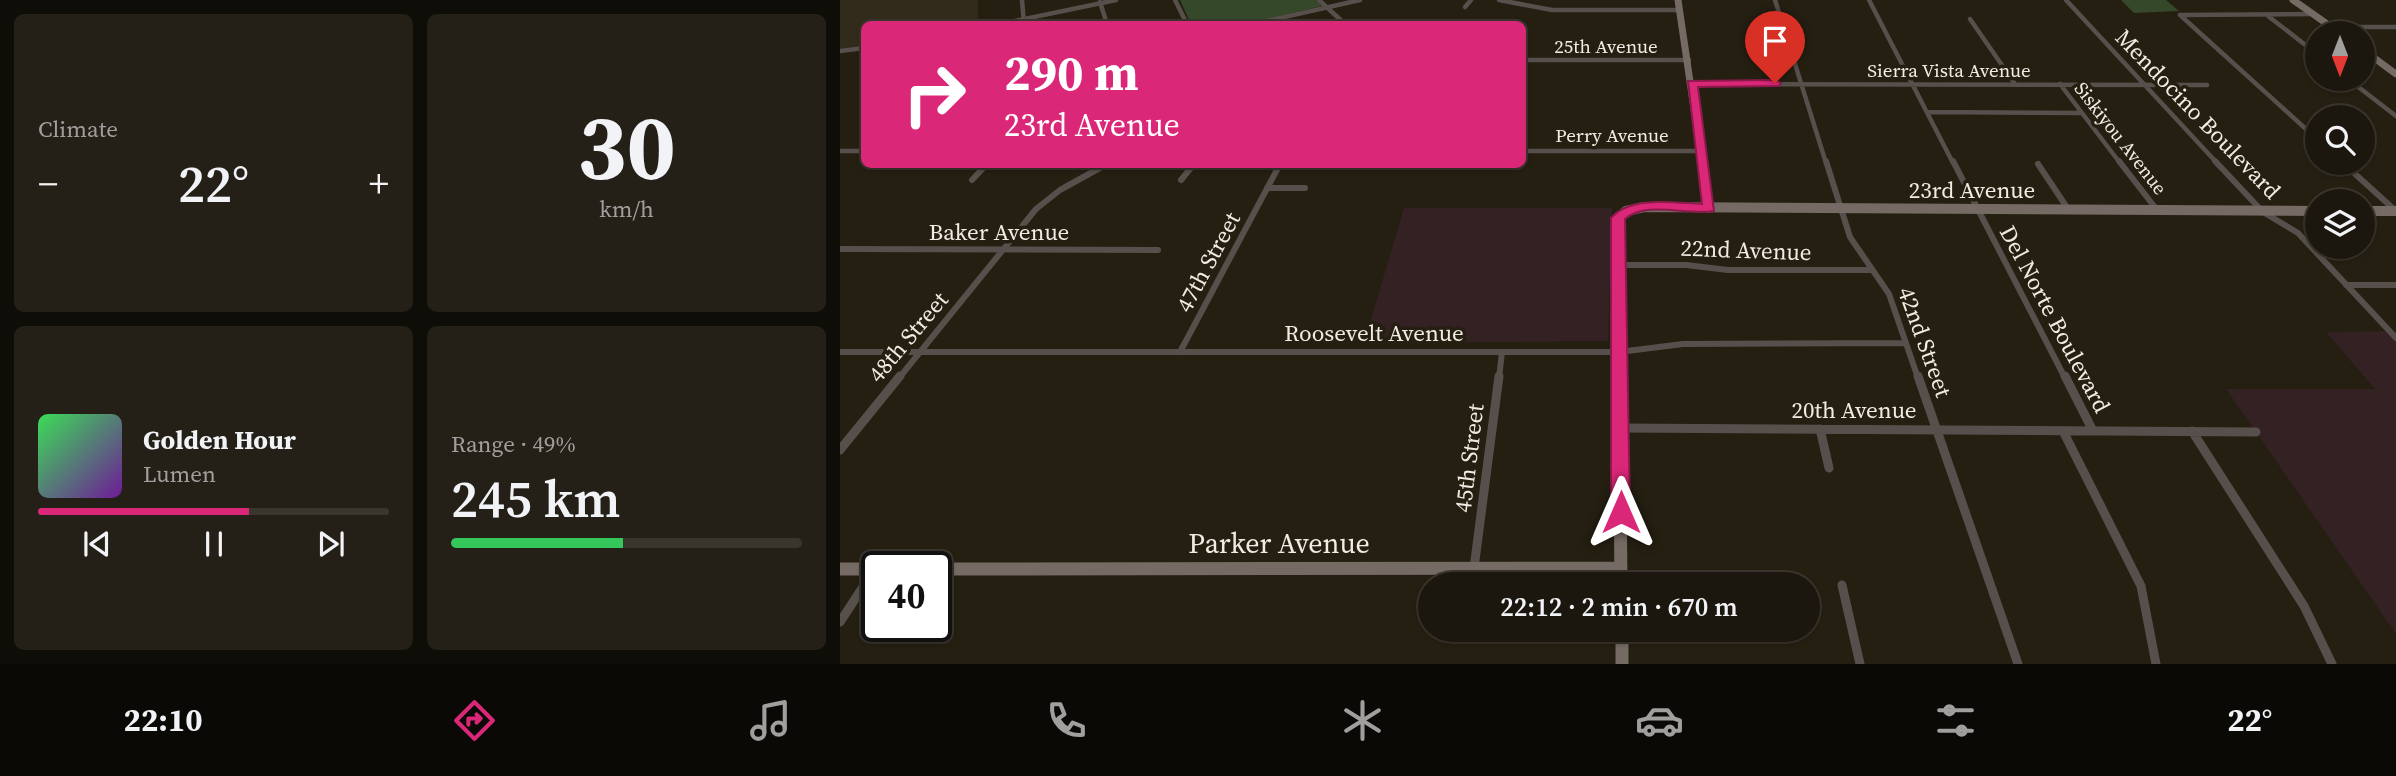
<!DOCTYPE html>
<meta charset="utf-8">
<style>
:root{--surface:#1c170e;--page:#252017;--text:#f1f3f6;--muted:#a09f9e;--line:#3a362e;--accent:#db2777}
body{margin:0;font-family:"Source Serif 4",serif;background:var(--page);color:var(--text);height:100vh;display:flex;flex-direction:column;font-size:26px;white-space:nowrap}
*{box-sizing:border-box;margin:0}
p{font-size:23px;color:var(--muted)}
.icon{flex:none;width:38px;height:38px;fill:none;stroke:currentColor;stroke-width:2;stroke-linecap:round;stroke-linejoin:round}
.map{position:relative;flex:1;overflow:hidden}
.side{display:flex;flex-direction:column;gap:14px;padding:14px;background:#0f0d08;width:840px}
.side>*{flex:none}
.hud{position:absolute;left:21px;top:21px;width:665px;height:147px;border-radius:10px;box-shadow:0 2px 5px #0004,0 0 0 2px var(--line);background:#db2777;color:#fff;overflow:hidden}
.needle{width:46px;rotate:180deg}
.controls{position:absolute;left:1465px;top:21px;display:grid;gap:14px}
.controls a{display:grid;place-items:center;width:70px;height:70px;border-radius:50%;background:var(--surface);box-shadow:0 2px 5px #0004,0 0 0 2px var(--line);font-size:35px}
.speed{position:absolute;left:21px;top:551px;display:flex;gap:14px;font-size:35px;font-weight:700;text-align:center}
.speed>*{display:grid;place-content:center;width:91px;height:91px;border-radius:50%;background:var(--surface);box-shadow:0 2px 5px #0004,0 0 0 2px var(--line);line-height:1}
.speed .limit{border:4px solid #111;border-radius:10px;background:#fff;color:#111}
.pin{position:absolute;display:grid;place-items:center;width:60px;height:60px;color:#fff;margin:-72px -30px;border-radius:50% 50% 50% 0;rotate:-45deg;box-shadow:0 0 7px #0007}
.pin .icon{rotate:45deg}
.me{position:absolute;width:77px;margin:-38px;rotate:0deg;stroke-linejoin:round;filter:drop-shadow(0 0 5px #0008)}
.turn{display:flex;align-items:center;gap:24px;height:147px;padding:0 28px;font-size:32px}
.turn .icon{width:91px;height:91px;stroke-width:2.5}
.turn b{display:block;font-size:49px;line-height:60px}
.big{font-size:52px;font-weight:600;line-height:1.1}
.side .widget{flex:1;display:flex;flex-direction:column;justify-content:center;gap:10px;min-width:0;padding:0 24px;border-radius:10px;background:var(--page)}
.side .dial{align-items:center;gap:0}
.dial b{font-size:91px;line-height:1}
.song{display:flex;align-items:center;gap:21px}
.cover{width:84px;height:84px;border-radius:10px;background:linear-gradient(135deg,hsl(130 70% 55%),hsl(280 70% 35%))}
.played{height:7px;border-radius:4px;background:linear-gradient(90deg,var(--accent) 60%,var(--line) 60%)}
.keys{display:flex;justify-content:space-around;direction:ltr}
.heat{display:flex;justify-content:space-between;align-items:center;font-size:38px;direction:ltr}
.charge{height:10px;border-radius:5px;background:linear-gradient(90deg,#34c759 49%,var(--line) 0)}
.side .tiles{flex:1;display:grid;gap:14px;grid-template-columns:repeat(2,1fr)}
.trip{position:absolute;left:578px;top:572px;width:402px;height:70px;border-radius:35px;background:var(--surface);box-shadow:0 2px 5px #0004,0 0 0 2px var(--line);font-weight:600;line-height:70px;text-align:center}
.menu{display:flex;height:112px;justify-content:space-around;align-items:center;background:#0b0906;color:var(--muted)}
.menu .icon{width:49px;height:49px}
.menu .current{color:var(--accent)}
.menu b{font-size:32px;color:var(--text)}
main{display:flex;flex:1;min-height:0}
.map>svg:first-child{display:block}
.commercial{fill:#322a1a}
.education{fill:#342123}
.green{fill:#36482a}
.lines{fill:none;stroke-linecap:round;stroke-linejoin:round}
.street-far2{stroke:#564f4c;stroke-width:4.5}
.street-far1{stroke:#564f4c;stroke-width:6}
.street{stroke:#564f4c;stroke-width:9}
.secondary-far2{stroke:#756a64;stroke-width:7}
.secondary-far1{stroke:#756a64;stroke-width:10}
.secondary{stroke:#756a64;stroke-width:13}
.route{fill:#db2777;stroke:#8e194d;stroke-width:2}
.labels{text-anchor:middle;dominant-baseline:central;stroke-width:7;stroke-linejoin:round;paint-order:stroke}
.far-street-label{font-size:19px;fill:#f0ece4;stroke:#251f12}
.street-label{font-size:23px;fill:#f0ece4;stroke:#251f12}
.near-street-label{font-size:28px;fill:#f0ece4;stroke:#251f12}
</style>
<main>
<section class="side">
<div class="tiles">
<div class="widget"><p>Climate</p>
<div class="heat"><a>−</a><b class="big">22°</b><a>+</a></div>
</div>
<div class="widget dial"><b>30</b><p>km/h</p></div>
<div class="widget">
<div class="song"><i class="cover"></i><div><b>Golden Hour</b><p>Lumen</p></div></div>
<div class="played"></div>
<div class="keys"><svg class="icon" aria-label="previous" viewBox="0 0 24 24"><path d="M18 5L8 12l10 7zM5 5v14"/></svg><svg class="icon" aria-label="pause" viewBox="0 0 24 24"><path d="M8 5v14M16 5v14"/></svg><svg class="icon" aria-label="next" viewBox="0 0 24 24"><path d="M6 5l10 7-10 7zM19 5v14"/></svg></div>
</div>
<div class="widget"><p>Range · 49%</p><b class="big">245 km</b><div class="charge"></div></div>
</div>
</section>
<div class="map">
<svg width="1556" height="664" viewBox="0 0 1556 664">
<rect width="100%" height="100%" fill="#251f12"/>
<path class="commercial" d="M0,0H138V24H24V46L0,49Z"/>
<path class="education" d="M564,208H772L768,341L524,343Z
M1556,331V634L1386,389H1535L1486,332Z"/>
<path class="green" d="M340,0H476L482,6L406,24H351Z
M1281,0H1326L1339,11L1294,13Z"/>
<g class="lines">
<path class="street-far2" d="M182,0L184,24
M335,0L347,24
M479,0L505,24
M659,0L712,10H840
M935,0L986,163
M1029,0L1113,163
M1226,0L1377,163
M260,2L267,24
M625,7L631,0
M1340,15L1477,139
M1340,15L1473,14
M1428,16L1477,54
M1130,19L1175,84
M160,24L276,0
M413,24L520,0
M532,24L536,23
M1491,27H1556
M0,51L24,48
M682,60H849
M1508,79L1556,116
M852,84L1367,85
M1220,84L1280,163
M1087,112L1242,113
M0,151H24
M682,151H862"/>
<path class="street-far1" d="M986,161L1010,237L1049,294L1078,378
M1113,161L1225,378
M1279,161L1317,210
M1375,161L1423,212L1458,233L1556,338
M1503,163L1556,211
M1198,164L1228,209
M132,180L147,164
M341,180L354,164
M427,188H465
M0,249L318,250
M778,265H846L888,270H1032
M1506,285H1556
M0,352H779L843,344L1066,343
M340,352L440,164
M59,378L196,209L220,190L267,164
M659,378L662,352"/>
<path class="street" d="M1078,376L1178,664
M1225,376L1253,431
M780,428L1416,432
M980,429L989,468
M1223,431L1301,586L1316,664
M1352,431L1464,606L1492,664
M0,450L60,376
M634,568L659,376
M1002,585L1020,664
M0,622L34,570"/>
<path class="secondary-far2" d="M838,0L862,163
M1453,0L1500,33
M1522,49L1556,74"/>
<path class="secondary-far1" d="M862,161L869,208
M1522,211H1556
M779,378L778,218L786,211L804,207L1477,211"/>
<path class="secondary" d="M779,376L781,584
M0,569H37
M96,569L781,568
M782,630V664"/>
</g>
<path class="route" d="M935,80L941,83L939,86L858,87L874,211C848,216 806,200 785,219L790,512L788,518H774L771,512V218C791,195 835,203 862,204L848,81Z"/>
<g class="labels">
<g class="far-street-label">
<text x="766" y="46">25th Avenue</text>
<text x="1109" y="70">Sierra Vista Avenue</text>
<text x="772" y="135">Perry Avenue</text>
<text transform="translate(1281 138) rotate(52)">Siskiyou Avenue</text>
</g>
<g class="street-label">
<text transform="translate(1358 114) rotate(46)">Mendocino Boulevard</text>
<text x="1132" y="190">23rd Avenue</text>
<text x="159" y="232">Baker Avenue</text>
<text transform="translate(906 250) rotate(2)">22nd Avenue</text>
<text transform="translate(368 262) rotate(-62)">47th Street</text>
<text transform="translate(1215 319) rotate(62)">Del Norte Boulevard</text>
<text x="534" y="333">Roosevelt Avenue</text>
<text transform="translate(68 337) rotate(-50)">48th Street</text>
<text transform="translate(1085 342) rotate(70)">42nd Street</text>
<text x="1014" y="410">20th Avenue</text>
<text transform="translate(629 458) rotate(-83)">45th Street</text>
</g>
<g class="near-street-label">
<text x="439" y="543">Parker Avenue</text>
</g>
</g>
</svg>
<div class="controls">
<a><svg class="needle" viewBox="-14 -14 28 28"><path d="M0-13l5 13h-10z" fill="#e53935"/><path d="M0 13l5-13h-10z" fill="#a09f9e"/></svg></a>
<a><svg class="icon" aria-label="search" viewBox="0 0 24 24"><circle cx="10" cy="10" r="6"/><path d="M15 15l6 6"/></svg></a>
<a><svg class="icon" aria-label="layers" viewBox="0 0 24 24"><path d="M12 4l9 5-9 5-9-5zM3 14l9 5 9-5"/></svg></a>
</div>
<div class="speed"><div class="limit">40</div></div>
<div class="pin" style="left:935px;top:83px;background:#d93025"><svg class="icon" aria-label="arrive" viewBox="0 0 24 24"><path d="M6 21V4h12l-3 4 3 4H6"/></svg></div>
<svg class="me" style="left:781px;top:512px" viewBox="-20 -20 40 40"><path d="M0-17L14 15 0 8-14 15z" fill="#db2777" stroke="#fff" stroke-width="4"/></svg>
<div class="trip">22:12 · 2 min · 670 m</div>
<div class="hud">
<div class="turn"><svg class="icon" aria-label="right" viewBox="0 0 24 24"><path d="M7 20v-9h11M14 6l5 5-5 5"/></svg><div><b>290 m</b>23rd Avenue</div></div>
</div>
</div>
</main>
<nav class="menu">
<b>22:10</b>
<svg class="icon current" aria-label="directions" viewBox="0 0 24 24"><path d="M12 3l9 9-9 9-9-9zM9 14v-3h6M13 9l2 2-2 2"/></svg>
<svg class="icon" aria-label="music" viewBox="0 0 24 24"><path d="M9 18V5l10-2v13"/><circle cx="6" cy="18" r="3"/><circle cx="16" cy="16" r="3"/></svg>
<svg class="icon" aria-label="phone" viewBox="0 0 24 24"><path d="M5 4h4l2 5-3 2q2 4 5 5l2-3 5 2v4C11 20 4 13 5 4z"/></svg>
<svg class="icon" aria-label="climate" viewBox="0 0 24 24"><path d="M12 3v18M4 7l16 10M4 17L20 7"/></svg>
<svg class="icon" aria-label="car" viewBox="0 0 24 24"><path d="M5 17H2v-5l4-1 3-4h7l3 4 3 1v5h-3M9 17h6M6 11h13"/><circle cx="7" cy="17" r="2"/><circle cx="17" cy="17" r="2"/></svg>
<svg class="icon" aria-label="filters" viewBox="0 0 24 24"><path d="M4 7h16M4 17h16"/><circle cx="9" cy="7" r="2"/><circle cx="15" cy="17" r="2"/></svg>
<b>22°</b>
</nav>
